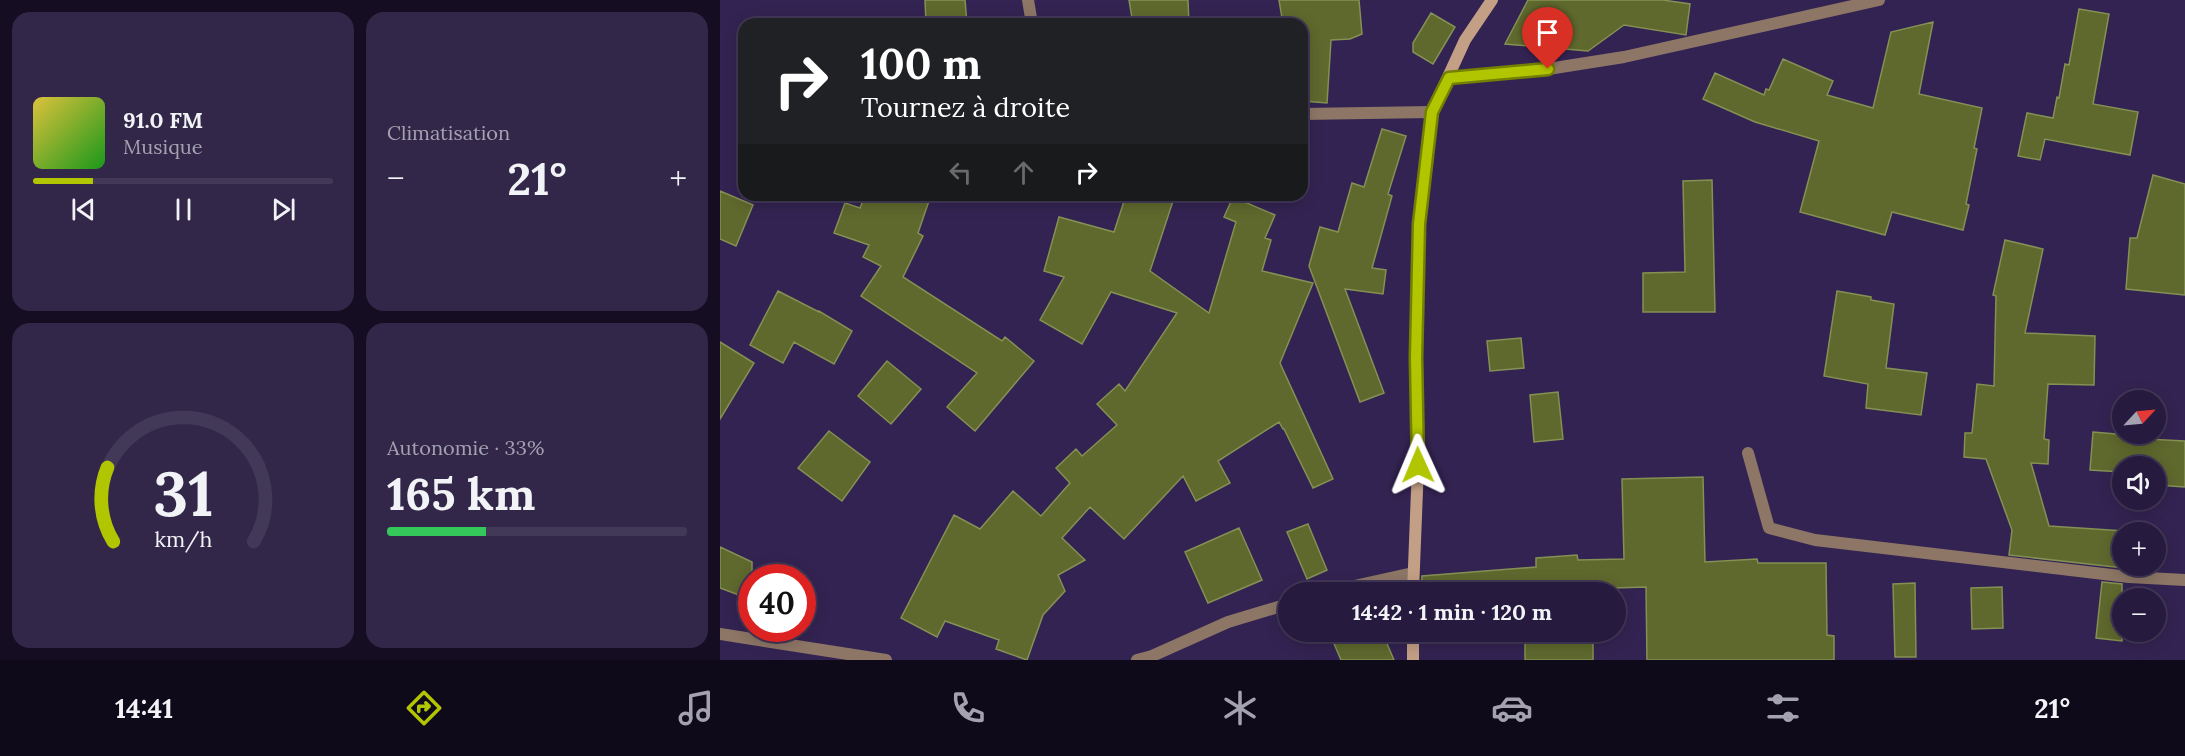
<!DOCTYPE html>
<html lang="fr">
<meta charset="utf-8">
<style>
:root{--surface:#261a3e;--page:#322749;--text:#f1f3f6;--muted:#a4a1b0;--line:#423858;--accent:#b1c500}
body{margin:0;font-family:Lora,serif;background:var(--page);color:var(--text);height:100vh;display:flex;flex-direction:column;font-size:22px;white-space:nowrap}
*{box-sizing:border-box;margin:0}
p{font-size:20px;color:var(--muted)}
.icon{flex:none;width:33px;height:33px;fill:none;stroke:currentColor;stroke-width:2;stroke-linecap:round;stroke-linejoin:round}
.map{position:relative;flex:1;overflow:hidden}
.panel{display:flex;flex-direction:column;gap:12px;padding:12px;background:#150e22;width:720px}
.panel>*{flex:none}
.hud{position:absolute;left:18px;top:18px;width:570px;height:183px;border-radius:18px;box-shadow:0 3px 15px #0003,0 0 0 2px var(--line);background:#202124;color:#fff;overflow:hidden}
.needle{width:39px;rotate:64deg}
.buttons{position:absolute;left:1392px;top:390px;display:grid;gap:12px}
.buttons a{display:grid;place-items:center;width:54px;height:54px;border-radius:50%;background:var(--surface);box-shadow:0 3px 15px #0003,0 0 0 2px var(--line);font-size:30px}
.speed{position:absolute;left:18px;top:564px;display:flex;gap:12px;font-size:30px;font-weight:700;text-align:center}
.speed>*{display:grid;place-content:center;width:78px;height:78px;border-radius:50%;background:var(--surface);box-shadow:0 3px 15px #0003,0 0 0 2px var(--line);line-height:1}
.speed .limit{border:9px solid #d22;background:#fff;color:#111}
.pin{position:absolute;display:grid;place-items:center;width:51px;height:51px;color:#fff;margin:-62px -26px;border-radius:50% 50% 50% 0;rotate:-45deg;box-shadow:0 0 6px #0007}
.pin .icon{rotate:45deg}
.me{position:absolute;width:66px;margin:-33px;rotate:359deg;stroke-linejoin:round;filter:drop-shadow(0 0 4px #0008)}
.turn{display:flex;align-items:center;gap:21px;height:126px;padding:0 24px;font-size:27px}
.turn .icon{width:78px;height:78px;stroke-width:2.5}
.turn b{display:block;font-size:42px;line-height:51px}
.lanes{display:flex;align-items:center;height:57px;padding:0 24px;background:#0003;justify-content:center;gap:30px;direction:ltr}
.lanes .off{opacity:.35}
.big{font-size:45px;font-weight:800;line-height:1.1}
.panel .widget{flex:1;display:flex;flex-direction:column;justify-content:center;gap:9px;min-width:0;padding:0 21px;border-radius:18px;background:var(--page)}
.panel .dial{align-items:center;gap:0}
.dial svg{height:156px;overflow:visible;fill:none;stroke:var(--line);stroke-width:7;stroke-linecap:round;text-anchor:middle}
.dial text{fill:var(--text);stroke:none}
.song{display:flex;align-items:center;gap:18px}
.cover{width:72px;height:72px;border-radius:9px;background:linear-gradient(135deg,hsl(50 70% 55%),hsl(120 70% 35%))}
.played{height:6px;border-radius:3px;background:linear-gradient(90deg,var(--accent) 20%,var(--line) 20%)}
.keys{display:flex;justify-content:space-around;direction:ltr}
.heat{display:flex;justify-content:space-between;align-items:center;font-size:33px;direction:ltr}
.charge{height:9px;border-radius:4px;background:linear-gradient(90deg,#34c759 33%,var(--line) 0)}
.panel .tiles{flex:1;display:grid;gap:12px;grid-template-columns:repeat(2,1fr)}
.trip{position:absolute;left:558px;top:582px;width:348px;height:60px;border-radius:30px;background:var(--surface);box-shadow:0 3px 15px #0003,0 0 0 2px var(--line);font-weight:800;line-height:60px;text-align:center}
.dock{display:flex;height:96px;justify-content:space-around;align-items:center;background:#0f0a19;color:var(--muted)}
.dock .icon{width:42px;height:42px}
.dock .selected{color:var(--accent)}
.dock b{font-size:27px;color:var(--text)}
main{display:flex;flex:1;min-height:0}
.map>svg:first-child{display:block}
.building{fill:#5f682d;stroke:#859054;stroke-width:1.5}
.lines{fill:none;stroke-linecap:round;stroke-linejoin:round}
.street{stroke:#8d7666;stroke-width:12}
.secondary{stroke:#c39f85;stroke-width:12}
.route-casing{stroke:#738000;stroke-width:15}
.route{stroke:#b1c500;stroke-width:10}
</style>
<main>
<section class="panel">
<div class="tiles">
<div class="widget">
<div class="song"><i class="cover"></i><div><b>91.0 FM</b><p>Musique</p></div></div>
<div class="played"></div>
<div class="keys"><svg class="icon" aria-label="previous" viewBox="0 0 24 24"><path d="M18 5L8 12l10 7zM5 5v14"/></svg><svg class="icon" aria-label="pause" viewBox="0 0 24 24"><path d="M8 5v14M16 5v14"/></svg><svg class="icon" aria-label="next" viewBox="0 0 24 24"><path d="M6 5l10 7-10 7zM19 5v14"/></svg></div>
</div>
<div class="widget"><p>Climatisation</p>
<div class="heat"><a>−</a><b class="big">21°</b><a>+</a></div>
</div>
<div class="widget dial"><svg viewBox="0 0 100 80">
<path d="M14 69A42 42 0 1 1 86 69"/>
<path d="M14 69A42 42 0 0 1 11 31" stroke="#b1c500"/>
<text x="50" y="56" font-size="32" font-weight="700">31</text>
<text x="50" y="72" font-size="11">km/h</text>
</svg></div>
<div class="widget"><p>Autonomie · 33%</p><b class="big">165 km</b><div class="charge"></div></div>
</div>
</section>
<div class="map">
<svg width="1465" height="660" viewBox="0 0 1465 660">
<rect width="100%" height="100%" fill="#332352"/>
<path class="building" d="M205,0H245L247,24H206Z
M409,0H468L469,24H413Z
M559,0H639L642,34L630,39L611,40L607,103L582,101V24H563Z
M808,0H943L970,4L966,35L904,25L868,51L785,44Z
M1359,9L1389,14L1373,104L1418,112L1410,155L1325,139L1320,160L1298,156L1307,113L1333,118L1337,97L1339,98L1345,64L1349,65Z
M711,13L735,27L713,64L693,52V43Z
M1213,22L1199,94L1262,108L1254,148L1257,149L1246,204L1249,205L1243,230L1172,212L1165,235L1080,212L1099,141L1035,122L983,99L995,73L1044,95L1046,89L1049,90L1063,59L1113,81L1107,95L1153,108L1171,32Z
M662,129L686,136L668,194L672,196L652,268L666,270L663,294L625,289L664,393L640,402L589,266L600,227L618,232L632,183L644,187Z
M1433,175L1465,184V295L1406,289L1410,238H1417Z
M992,180L995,312H923V273L965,272L963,181Z
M0,191L33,205L16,246L0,239Z
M145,195H211L198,233L203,236L183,277L282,341L285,337L314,361L255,431L227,407L257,373L141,296L161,266L143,257L149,245L114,233L125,203L140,208Z
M406,195H455L430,271L489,313L516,222L504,217L513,197L555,215L545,238L551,240L542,271L593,283L560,363L613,479L593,488L564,429H563L559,422L498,461L510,483L476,501L463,476L404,539L370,507L342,538L365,560L338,575L345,591L323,615L307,660L276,649L279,640L225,621L217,637L181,618L234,515L260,529L293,491L321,516L350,483L336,468L356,449L362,456L397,425L377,404L399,384L405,391L457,313L391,292L362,344L320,320L344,277L324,271L339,217L394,232Z
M1285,240L1323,249L1305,333L1375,336L1374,385L1328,384L1324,439L1329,440L1328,464L1311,463L1329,526L1405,531L1402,532L1403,568L1289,555L1292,530L1266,459L1244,457L1245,433H1252L1257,384L1274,386L1276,296L1273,295Z
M58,291L99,312V311L132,331L114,364L74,342L63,363L30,345Z
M1117,291L1151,297V300L1174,304L1166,368L1207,373L1201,415L1146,408L1148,384L1104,376Z
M801,338L804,368L770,371L767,341Z
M0,342L34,363L0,419Z
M167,361L201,389L171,424L138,396Z
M838,392L843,439L814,442L810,395Z
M109,431L150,462L122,501L78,468Z
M1373,432L1407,435V438L1465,441V487L1436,485V466H1402V472L1370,470Z
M983,477L985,562L1037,559L1038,563H1106L1107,635L1114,636V660H927L926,587L860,589V592H701L702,576L816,567V558L857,555L858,560L904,559L902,479Z
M588,524L607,570L587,579L567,532Z
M519,528L542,580L488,603L465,552Z
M0,547L32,562V600L0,588Z
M1382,582L1402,584V641L1376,638Z
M1195,583L1196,657H1175L1173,584Z
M1282,587L1283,628L1252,629L1251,588Z
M609,632H662L674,660H621Z
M805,632H873V660H805Z"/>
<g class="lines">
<path class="street" d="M308,0L312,24
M729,78L828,69L904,57L1159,0
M582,114L712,112
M1028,453L1049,528L1095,540L1409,577L1465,580
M607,592L693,573
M0,634L166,660
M417,660L432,656L508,622L568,604"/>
<path class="secondary" d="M693,592L698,465L696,357L699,224L712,112L745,40L772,0
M693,660V632"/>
</g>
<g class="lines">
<g class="route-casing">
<path id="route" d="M698,465L696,357L699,224L712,112L729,78L828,69"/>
</g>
<use href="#route" class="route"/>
</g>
</svg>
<div class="buttons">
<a><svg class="needle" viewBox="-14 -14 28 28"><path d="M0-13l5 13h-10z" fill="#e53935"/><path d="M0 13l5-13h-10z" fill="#a4a1b0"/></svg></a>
<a><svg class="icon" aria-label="sound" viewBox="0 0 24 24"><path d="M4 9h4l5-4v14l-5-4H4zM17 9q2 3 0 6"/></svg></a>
<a>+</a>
<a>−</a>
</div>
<div class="speed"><div class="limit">40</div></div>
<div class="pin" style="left:828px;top:69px;background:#d93025"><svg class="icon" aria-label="arrive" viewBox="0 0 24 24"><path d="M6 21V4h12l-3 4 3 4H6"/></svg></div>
<svg class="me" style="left:698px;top:465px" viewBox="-20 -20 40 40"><path d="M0-17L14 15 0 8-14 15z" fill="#b1c500" stroke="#fff" stroke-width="4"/></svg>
<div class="trip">14:42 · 1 min · 120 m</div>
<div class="hud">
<div class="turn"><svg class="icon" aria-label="right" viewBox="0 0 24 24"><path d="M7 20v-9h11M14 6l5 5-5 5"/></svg><div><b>100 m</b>Tournez à droite</div></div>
<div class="lanes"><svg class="icon off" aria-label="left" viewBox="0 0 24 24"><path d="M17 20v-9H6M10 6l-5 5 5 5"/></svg><svg class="icon off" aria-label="ahead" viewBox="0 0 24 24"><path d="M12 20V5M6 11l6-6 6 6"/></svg><svg class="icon" aria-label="right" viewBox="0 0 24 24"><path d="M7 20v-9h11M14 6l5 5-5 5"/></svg></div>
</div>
</div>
</main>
<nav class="dock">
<b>14:41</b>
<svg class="icon selected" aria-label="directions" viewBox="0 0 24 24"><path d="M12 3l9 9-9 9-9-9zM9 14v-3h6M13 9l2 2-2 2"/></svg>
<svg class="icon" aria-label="music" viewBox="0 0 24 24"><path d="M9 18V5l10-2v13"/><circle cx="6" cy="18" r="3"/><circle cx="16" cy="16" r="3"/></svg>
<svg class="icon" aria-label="phone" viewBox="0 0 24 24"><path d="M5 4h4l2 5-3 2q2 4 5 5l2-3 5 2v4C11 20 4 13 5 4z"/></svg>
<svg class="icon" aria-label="climate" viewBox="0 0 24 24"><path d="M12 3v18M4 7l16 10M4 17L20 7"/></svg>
<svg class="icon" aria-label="car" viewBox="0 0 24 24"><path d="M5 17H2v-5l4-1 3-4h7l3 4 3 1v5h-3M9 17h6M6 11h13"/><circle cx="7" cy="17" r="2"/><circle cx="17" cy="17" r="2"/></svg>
<svg class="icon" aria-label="filters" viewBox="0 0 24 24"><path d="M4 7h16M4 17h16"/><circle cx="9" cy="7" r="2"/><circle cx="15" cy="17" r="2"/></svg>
<b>21°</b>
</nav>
